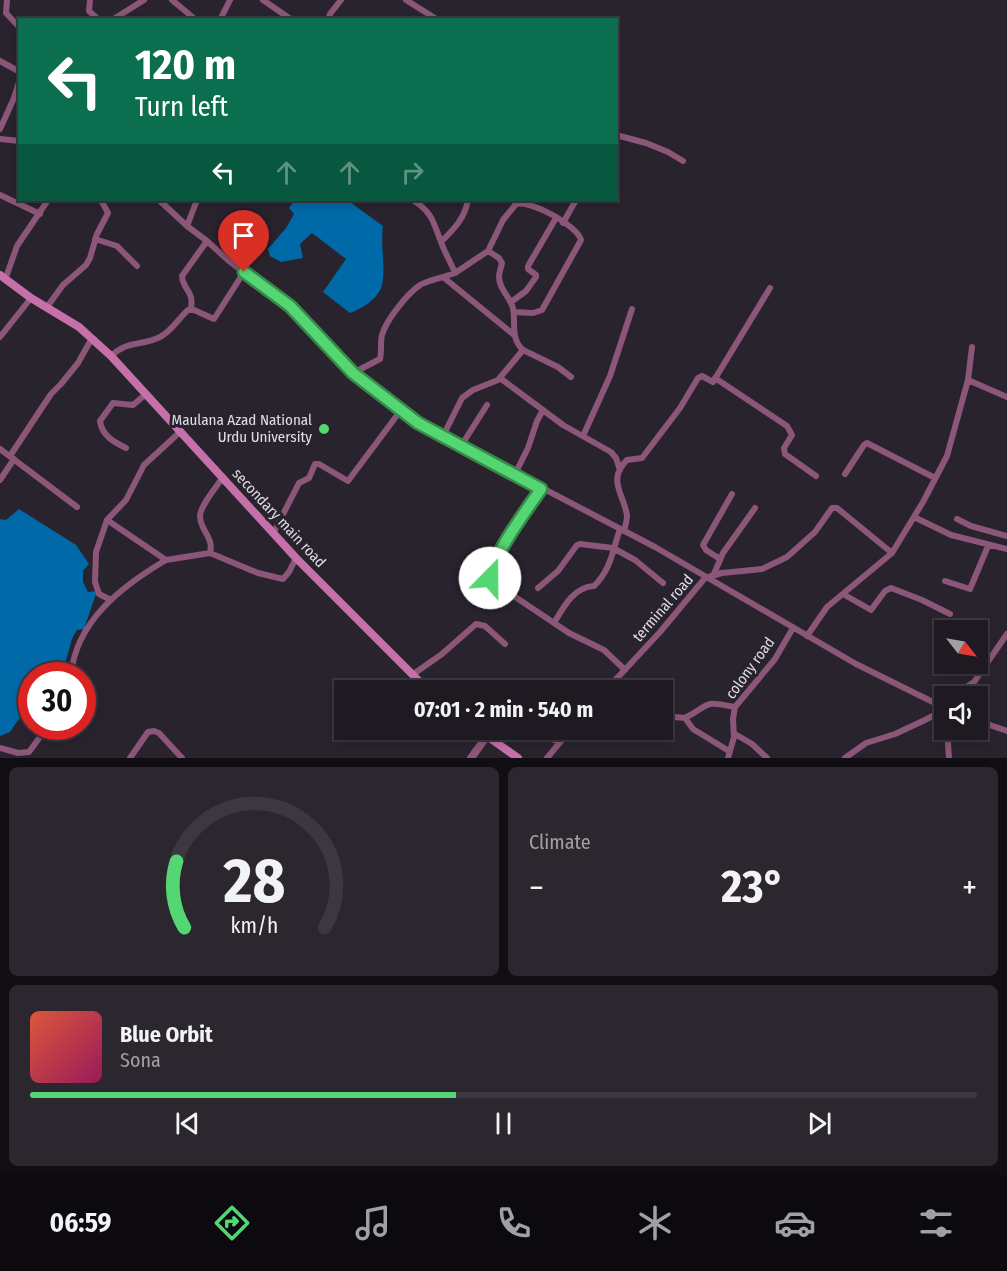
<!DOCTYPE html>
<meta charset="utf-8">
<style>
:root{--surface:#1f1a22;--page:#2c272f;--text:#f1f3f6;--muted:#a1a1a5;--line:#3c3840;--accent:#54d672}
body{margin:0;font-family:"Fira Sans Condensed",sans-serif;background:var(--page);color:var(--text);height:100vh;display:flex;flex-direction:column;font-size:22px;white-space:nowrap}
*{box-sizing:border-box;margin:0}
p{font-size:20px;color:var(--muted)}
.icon{flex:none;width:33px;height:33px;fill:none;stroke:currentColor;stroke-width:2;stroke-linecap:round;stroke-linejoin:round}
.map{position:relative;height:758px;overflow:hidden}
.details{display:flex;flex-direction:column;gap:9px;padding:9px;background:#110e13;flex:1}
.details>*{flex:none}
.hud{position:absolute;left:18px;top:18px;width:600px;height:183px;border-radius:0px;box-shadow:0 3px 9px #0003,0 0 0 2px var(--line);background:#0b6e4f;color:#fff;overflow:hidden}
.needle{width:39px;rotate:121deg}
.tools{position:absolute;left:934px;top:620px;display:grid;gap:12px}
.tools a{display:grid;place-items:center;width:54px;height:54px;border-radius:0px;background:var(--surface);box-shadow:0 3px 9px #0003,0 0 0 2px var(--line);font-size:30px}
.speed{position:absolute;left:18px;top:662px;display:flex;gap:12px;font-size:30px;font-weight:700;text-align:center}
.speed>*{display:grid;place-content:center;width:78px;height:78px;border-radius:50%;background:var(--surface);box-shadow:0 3px 9px #0003,0 0 0 2px var(--line);line-height:1}
.speed .limit{border:9px solid #d22;background:#fff;color:#111}
.pin{position:absolute;display:grid;place-items:center;width:51px;height:51px;color:#fff;margin:-62px -26px;border-radius:50% 50% 50% 0;rotate:-45deg;box-shadow:0 0 6px #0007}
.pin .icon{rotate:45deg}
.me{position:absolute;width:66px;margin:-33px;rotate:22deg;stroke-linejoin:round;filter:drop-shadow(0 0 4px #0008)}
.turn{display:flex;align-items:center;gap:21px;height:126px;padding:0 18px;font-size:27px}
.turn .icon{width:78px;height:78px;stroke-width:2.5}
.turn b{display:block;font-size:42px;line-height:51px}
.lanes{display:flex;align-items:center;height:57px;padding:0 18px;background:#0003;justify-content:center;gap:30px;direction:ltr}
.lanes .off{opacity:.35}
.big{font-size:45px;font-weight:700;line-height:1.1}
.details .card{flex:1;display:flex;flex-direction:column;justify-content:center;gap:9px;min-width:0;padding:0 21px;border-radius:9px;background:var(--page)}
.details .dial{align-items:center;gap:0}
.dial svg{height:156px;overflow:visible;fill:none;stroke:var(--line);stroke-width:7;stroke-linecap:round;text-anchor:middle}
.dial text{fill:var(--text);stroke:none}
.song{display:flex;align-items:center;gap:18px}
.cover{width:72px;height:72px;border-radius:9px;background:linear-gradient(135deg,hsl(10 70% 55%),hsl(330 70% 35%))}
.played{height:6px;border-radius:3px;background:linear-gradient(90deg,var(--accent) 45%,var(--line) 45%)}
.keys{display:flex;justify-content:space-around;direction:ltr}
.heat{display:flex;justify-content:space-between;align-items:center;font-size:33px;direction:ltr}
.details .tiles{flex:1;display:grid;gap:9px;grid-template-columns:1fr 1fr}
.card:last-child{grid-column:span 2}
.trip{position:absolute;left:334px;top:680px;width:339px;height:60px;border-radius:0px;background:var(--surface);box-shadow:0 3px 9px #0003,0 0 0 2px var(--line);font-weight:700;line-height:60px;text-align:center}
.tabs{display:flex;height:96px;justify-content:space-around;align-items:center;background:#0c0a0e;color:var(--muted)}
.tabs .icon{width:42px;height:42px}
.tabs .active{color:var(--accent)}
.tabs b{font-size:27px;color:var(--text)}
.map>svg:first-child{display:block}
.water{fill:#0069a7}
.lines{fill:none;stroke-linecap:round;stroke-linejoin:round}
.minor{stroke:#8b5678;stroke-width:6}
.tertiary{stroke:#8b5678;stroke-width:8}
.secondary{stroke:#c570a8;stroke-width:8}
.route-casing{stroke:#378b4a;stroke-width:15}
.route{stroke:#54d672;stroke-width:10}
.poi-dot{fill:#54d672;stroke:#29232e;stroke-width:2}
.labels{text-anchor:middle;dominant-baseline:central;stroke-width:6;stroke-linejoin:round;paint-order:stroke}
.poi-label{font-size:15px;fill:#e0dce4;stroke:#29232e;text-anchor:end}
.street-label{font-size:15px;fill:#e0dce4;stroke:#29232e}
</style>
<div class="map">
<svg width="1007" height="758" viewBox="0 0 1007 758">
<rect width="100%" height="100%" fill="#29232e"/>
<path class="water" d="M295,200H347L383,226C380,245 386,268 382,285C379,298 362,309 350,313L323,292L346,259L312,233L300,244L303,258L281,262L270,256L268,249L286,228L294,214L289,208Z
M19,509L76,545L89,564L83,571V582L88,592L97,591L84,629L77,630L72,639L63,671L48,667L44,675H32L31,701L10,732L0,736V519L6,520Z"/>
<g class="lines">
<path class="minor" d="M7,0L6,13L20,28
M90,0L89,11L99,20
M172,0L196,20
M263,0L292,20
M406,0L438,20
M112,20L144,0
M220,20L230,0
M328,20L330,14L341,0
M0,61L20,72
M0,129L14,98L20,79
M616,135L646,143L668,152L683,161
M0,139L20,141
M0,195L40,214
M159,200L187,226L207,241L229,261L290,306L353,373L418,423L655,547L856,664L945,708
M413,200C433,213 433,222 441,242C445,253 451,263 455,273
M563,223L576,200
M187,226L197,200
M95,239L117,246L137,266
M441,242C454,229 465,218 468,200
M488,251L455,273L443,277L514,335
M5,280L17,246L48,200
M511,302L526,291L536,277V275L528,269V266L556,218
M47,307L63,285L86,265L90,258L97,234L108,213L101,200
M191,309C194,289 183,291 182,276L207,241
M0,337L31,298
M523,350L558,367L571,377
M111,356C128,340 142,346 160,337C172,331 178,319 188,310H194L214,319L244,272
M353,373L380,359C382,351 380,343 382,335C386,320 408,293 420,285C427,281 436,279 443,277
M500,378L563,425L611,452L616,458L620,470
M715,378L787,426L792,435L784,448L785,454L816,476
M968,380L1007,397
M443,436L462,398L473,390L498,380L523,350C510,338 516,323 513,308C510,297 499,289 499,277C499,272 501,268 502,263L499,258L488,251L503,220L516,204C531,200 578,226 581,240L542,310L533,313L514,312
M583,436L610,376L632,309
M461,446L487,405
M126,448C114,442 102,436 100,421L113,403L133,405L146,394
M0,449L77,507
M10,456L51,394L61,384L78,363L92,338
M515,474L528,448L537,421L543,410
M845,474L864,445L867,443L935,478
M0,480L14,459
M541,489C528,508 492,556 490,577L496,584L569,633L604,650L625,670
M914,517L951,535L1007,549
M957,519L971,526L1007,536
M107,520L166,560L210,553L258,573L283,579L289,572L296,558
M624,531C625,527 627,521 627,516C625,496 606,480 627,460L642,458L680,408L698,378L702,376L713,382L770,288
M274,532L299,483L309,478L315,464H319L348,481L401,410
M210,553C214,536 200,531 200,516C200,506 217,486 223,477
M720,559L706,550L703,545L732,494
M713,576L723,553L755,508
M945,581L970,589L988,546
M538,588L558,571L577,545L580,544L613,548L635,560L663,583
M843,594L871,610L885,591L891,588L922,600L950,614
M111,600L99,594L95,582L96,552L107,520L126,500L144,465L181,431
M554,623C564,606 574,587 594,586C611,570 613,549 620,529
M807,636L827,607L892,553L923,502L947,456L968,380L972,347
M71,675C76,621 122,586 166,560
M412,675L442,654L476,624L485,626L505,644
M606,690L660,632L705,578L722,573L762,569L787,557L815,532L832,508H837L892,553
M953,696L974,682L1007,634
M942,711L945,720
M663,716L685,718C712,704 701,700 735,707
M685,718L693,729L729,751
M978,721L1007,731
M529,729L559,742
M947,729L949,758
M735,734L752,744L767,758
M0,748L18,753L29,752L48,726
M130,758L148,732L154,731L159,733L182,758
M547,758L571,729
M728,758L734,737L733,719L735,707L775,659L793,628
M845,758L866,743L895,734L925,720L942,711L945,706"/>
<path class="tertiary" d="M471,758L487,736"/>
<path class="secondary" d="M0,275L31,298L79,327L111,356L296,558L428,690
M477,729L518,758"/>
</g>
<g class="lines">
<g class="route-casing">
<path id="route" d="M244,272L290,306L353,373L418,423L541,489C528,508 492,556 490,578"/>
</g>
<use href="#route" class="route"/>
</g>
<circle class="poi-dot" cx="324" cy="429" r="6"/>
<g class="labels">
<g class="poi-label">
<text x="312" y="420">Maulana Azad National<tspan x="312" dy="17">Urdu University</tspan></text>
</g>
<g class="street-label">
<text transform="translate(279 518) rotate(47)">secondary main road</text>
<text transform="translate(663 608) rotate(-49)">terminal road</text>
<text transform="translate(750 668) rotate(-54)">colony road</text>
</g>
</g>
</svg>
<div class="tools">
<a><svg class="needle" viewBox="-14 -14 28 28"><path d="M0-13l5 13h-10z" fill="#e53935"/><path d="M0 13l5-13h-10z" fill="#a1a1a5"/></svg></a>
<a><svg class="icon" aria-label="sound" viewBox="0 0 24 24"><path d="M4 9h4l5-4v14l-5-4H4zM17 9q2 3 0 6"/></svg></a>
</div>
<div class="speed"><div class="limit">30</div></div>
<div class="pin" style="left:244px;top:272px;background:#d93025"><svg class="icon" aria-label="arrive" viewBox="0 0 24 24"><path d="M6 21V4h12l-3 4 3 4H6"/></svg></div>
<svg class="me" style="left:490px;top:578px" viewBox="-20 -20 40 40"><circle r="19" fill="#fff"/><path d="M0-13L10 11 0 6-10 11z" fill="#54d672"/></svg>
<div class="trip">07:01 · 2 min · 540 m</div>
<div class="hud">
<div class="turn"><svg class="icon" aria-label="left" viewBox="0 0 24 24"><path d="M17 20v-9H6M10 6l-5 5 5 5"/></svg><div><b>120 m</b>Turn left</div></div>
<div class="lanes"><svg class="icon" aria-label="left" viewBox="0 0 24 24"><path d="M17 20v-9H6M10 6l-5 5 5 5"/></svg><svg class="icon off" aria-label="ahead" viewBox="0 0 24 24"><path d="M12 20V5M6 11l6-6 6 6"/></svg><svg class="icon off" aria-label="ahead" viewBox="0 0 24 24"><path d="M12 20V5M6 11l6-6 6 6"/></svg><svg class="icon off" aria-label="right" viewBox="0 0 24 24"><path d="M7 20v-9h11M14 6l5 5-5 5"/></svg></div>
</div>
</div>
<section class="details">
<div class="tiles">
<div class="card dial"><svg viewBox="0 0 100 80">
<path d="M14 69A42 42 0 1 1 86 69"/>
<path d="M14 69A42 42 0 0 1 10 35" stroke="#54d672"/>
<text x="50" y="56" font-size="32" font-weight="700">28</text>
<text x="50" y="72" font-size="11">km/h</text>
</svg></div>
<div class="card"><p>Climate</p>
<div class="heat"><a>−</a><b class="big">23°</b><a>+</a></div>
</div>
<div class="card">
<div class="song"><i class="cover"></i><div><b>Blue Orbit</b><p>Sona</p></div></div>
<div class="played"></div>
<div class="keys"><svg class="icon" aria-label="previous" viewBox="0 0 24 24"><path d="M18 5L8 12l10 7zM5 5v14"/></svg><svg class="icon" aria-label="pause" viewBox="0 0 24 24"><path d="M8 5v14M16 5v14"/></svg><svg class="icon" aria-label="next" viewBox="0 0 24 24"><path d="M6 5l10 7-10 7zM19 5v14"/></svg></div>
</div>
</div>
</section>
<nav class="tabs">
<b>06:59</b>
<svg class="icon active" aria-label="directions" viewBox="0 0 24 24"><path d="M12 3l9 9-9 9-9-9zM9 14v-3h6M13 9l2 2-2 2"/></svg>
<svg class="icon" aria-label="music" viewBox="0 0 24 24"><path d="M9 18V5l10-2v13"/><circle cx="6" cy="18" r="3"/><circle cx="16" cy="16" r="3"/></svg>
<svg class="icon" aria-label="phone" viewBox="0 0 24 24"><path d="M5 4h4l2 5-3 2q2 4 5 5l2-3 5 2v4C11 20 4 13 5 4z"/></svg>
<svg class="icon" aria-label="climate" viewBox="0 0 24 24"><path d="M12 3v18M4 7l16 10M4 17L20 7"/></svg>
<svg class="icon" aria-label="car" viewBox="0 0 24 24"><path d="M5 17H2v-5l4-1 3-4h7l3 4 3 1v5h-3M9 17h6M6 11h13"/><circle cx="7" cy="17" r="2"/><circle cx="17" cy="17" r="2"/></svg>
<svg class="icon" aria-label="filters" viewBox="0 0 24 24"><path d="M4 7h16M4 17h16"/><circle cx="9" cy="7" r="2"/><circle cx="15" cy="17" r="2"/></svg>
</nav>
